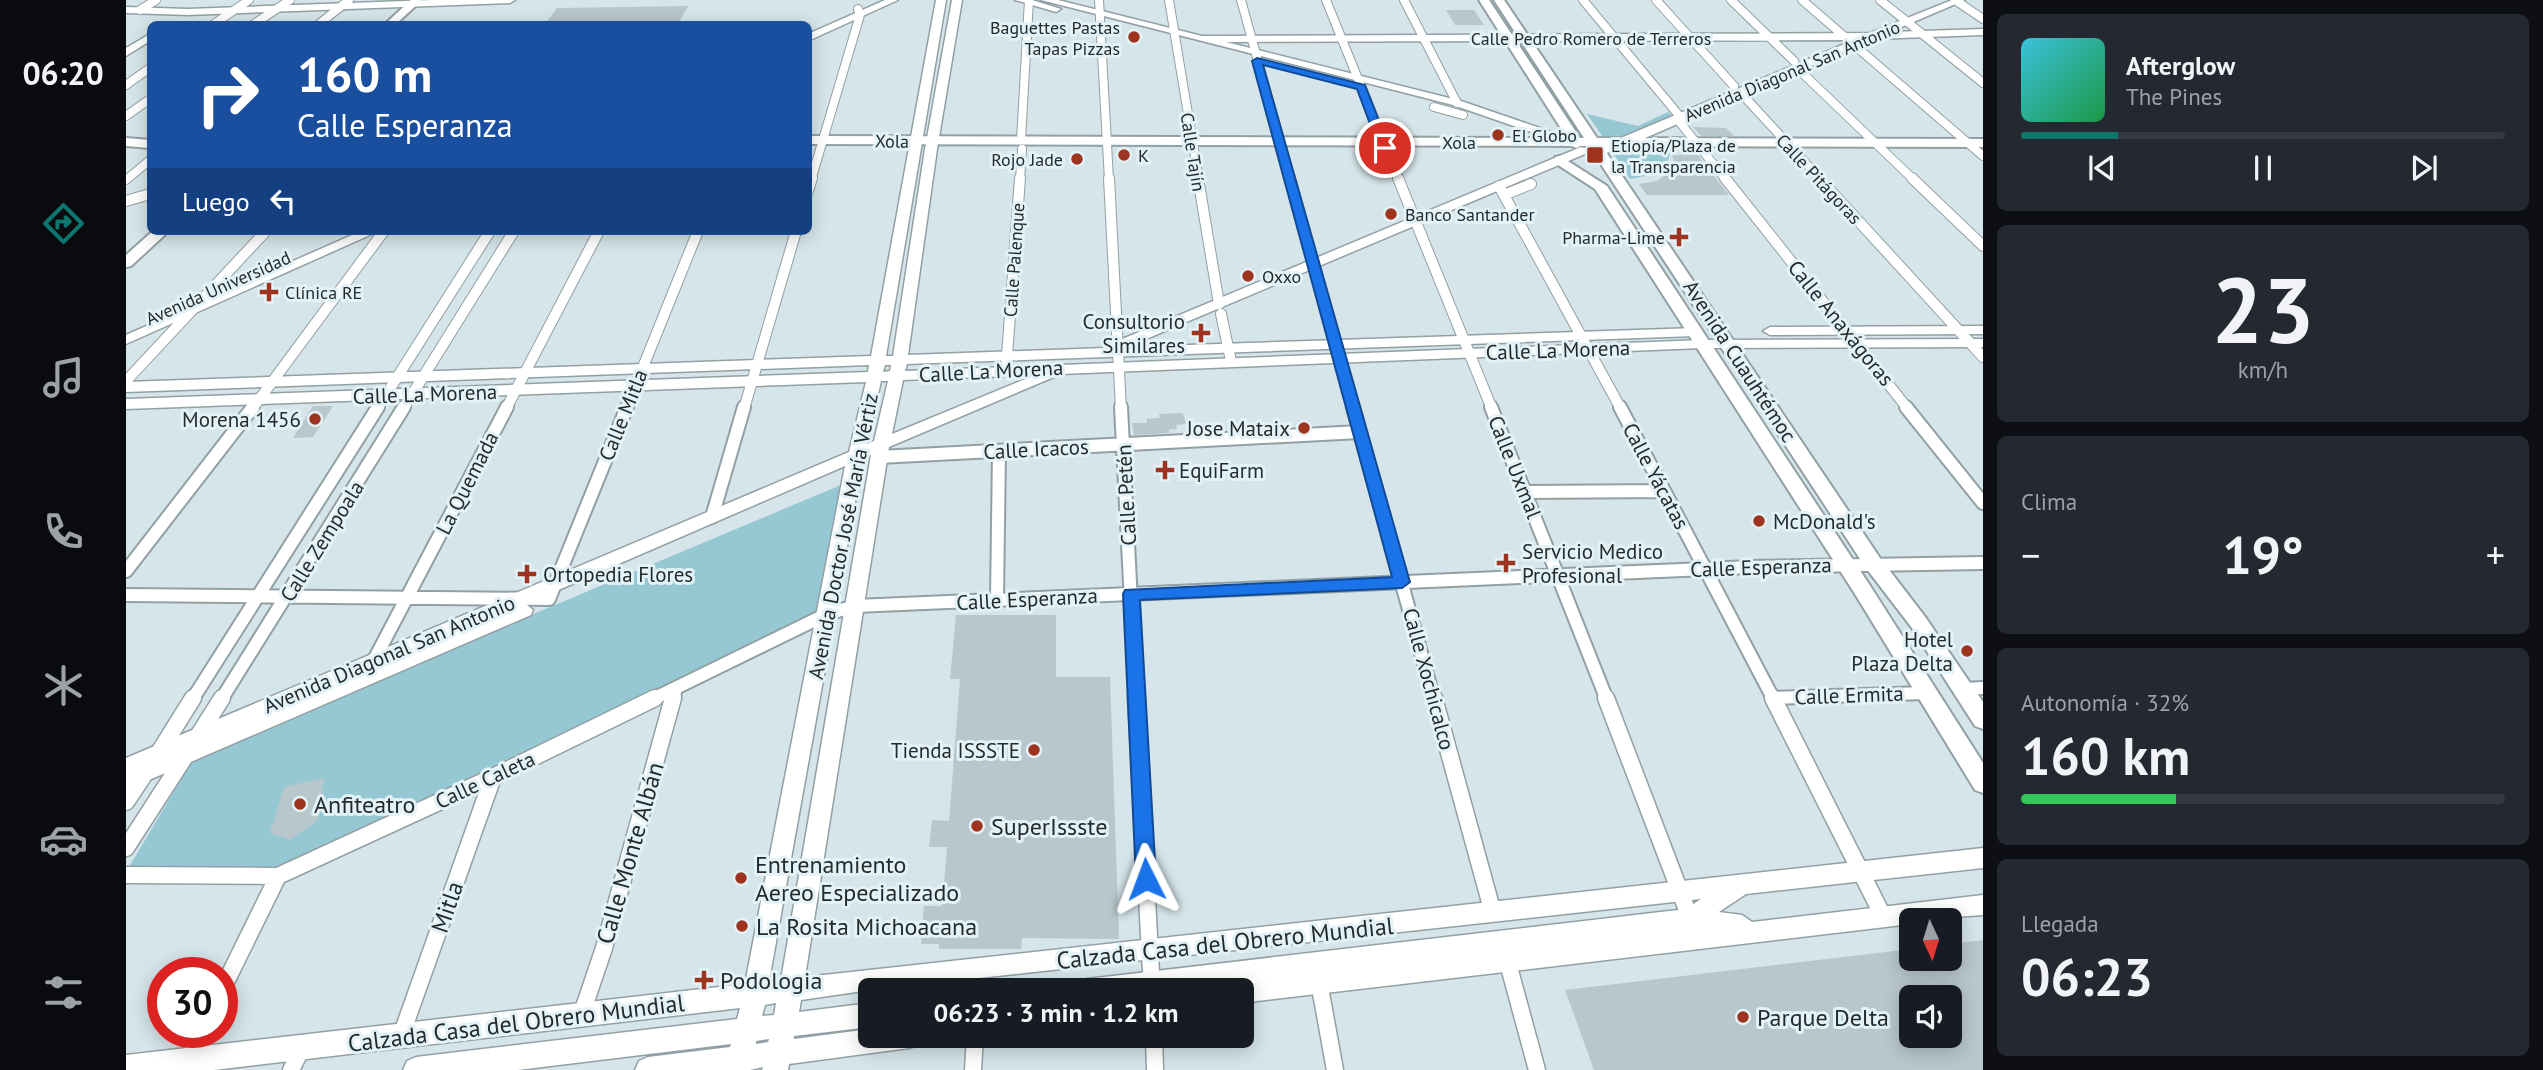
<!DOCTYPE html>
<html lang="es">
<meta charset="utf-8">
<style>
:root{--surface:#171b24;--page:#242831;--text:#f1f3f6;--muted:#9ea1a6;--line:#363941;--accent:#0f766e}
body{margin:0;font-family:"PT Sans",sans-serif;background:var(--page);color:var(--text);height:100vh;display:flex;flex-direction:column;font-size:26px;white-space:nowrap}
*{box-sizing:border-box;margin:0}
p{font-size:23px;color:var(--muted)}
.icon{flex:none;width:38px;height:38px;fill:none;stroke:currentColor;stroke-width:2;stroke-linecap:round;stroke-linejoin:round}
.map{position:relative;flex:1;overflow:hidden}
.panel{display:flex;flex-direction:column;gap:14px;padding:14px;background:#0d0f14;width:560px}
.panel>*{flex:none}
.guide{position:absolute;left:21px;top:21px;width:665px;height:214px;border-radius:10px;box-shadow:0 4px 18px #0003;background:#1a4fa0;color:#fff;overflow:hidden}
.needle{width:46px;rotate:176deg}
.fabs{position:absolute;left:1773px;top:908px;display:grid;gap:14px}
.fabs a{display:grid;place-items:center;width:63px;height:63px;border-radius:10px;background:var(--surface);box-shadow:0 4px 18px #0003;font-size:35px}
.speed{position:absolute;left:21px;top:957px;display:flex;gap:14px;font-size:35px;font-weight:700;text-align:center}
.speed>*{display:grid;place-content:center;width:91px;height:91px;border-radius:50%;background:var(--surface);box-shadow:0 4px 18px #0003;line-height:1}
.speed .limit{border:10px solid #d22;background:#fff;color:#111}
.pin{position:absolute;display:grid;place-items:center;width:60px;height:60px;color:#fff;margin:-30px;border:4px solid #fff;border-radius:50%;box-shadow:0 2px 7px #0007}
.me{position:absolute;width:77px;margin:-38px;rotate:357deg;stroke-linejoin:round;filter:drop-shadow(0 0 5px #0008)}
.turn{display:flex;align-items:center;gap:24px;height:147px;padding:0 35px;font-size:32px}
.turn .icon{width:91px;height:91px;stroke-width:2.5}
.turn b{display:block;font-size:49px;line-height:60px}
.then{display:flex;align-items:center;height:66px;padding:0 35px;background:#0003;gap:14px;font-size:26px}
.big{font-size:52px;font-weight:700;line-height:1.1}
.panel .card{flex:1;display:flex;flex-direction:column;justify-content:center;gap:10px;min-width:0;padding:0 24px;border-radius:10px;background:var(--page)}
.panel .dial{align-items:center;gap:0}
.dial b{font-size:91px;line-height:1}
.song{display:flex;align-items:center;gap:21px}
.cover{width:84px;height:84px;border-radius:10px;background:linear-gradient(135deg,hsl(190 70% 55%),hsl(140 70% 35%))}
.played{height:7px;border-radius:4px;background:linear-gradient(90deg,var(--accent) 20%,var(--line) 20%)}
.keys{display:flex;justify-content:space-around;direction:ltr}
.heat{display:flex;justify-content:space-between;align-items:center;font-size:38px;direction:ltr}
.charge{height:10px;border-radius:5px;background:linear-gradient(90deg,#34c759 32%,var(--line) 0)}
.trip{position:absolute;left:732px;top:978px;width:396px;height:70px;border-radius:10px;background:var(--surface);box-shadow:0 4px 18px #0003;font-weight:700;line-height:70px;text-align:center}
main{display:flex;flex:1;min-height:0}
.tab-bar{display:flex;flex-direction:column;width:126px;justify-content:space-around;align-items:center;background:#090b0e;color:var(--muted)}
.tab-bar .icon{width:49px;height:49px}
.tab-bar .active{color:var(--accent)}
.tab-bar b{font-size:32px;color:var(--text)}
.map>svg:first-child{display:block}
.green{fill:#96c8d4}
.building{fill:#b8c7cb;fill-rule:evenodd}
.lines{fill:none;stroke-linecap:round;stroke-linejoin:round}
.street-far3-casing{stroke:#91a0a4;stroke-width:10}
.street-far2-casing{stroke:#91a0a4;stroke-width:12}
.street-far1-casing{stroke:#91a0a4;stroke-width:16}
.street-casing{stroke:#91a0a4;stroke-width:19}
.secondary-casing{stroke:#91a0a4;stroke-width:3}
.primary-casing{stroke:#91a0a4;stroke-width:4}
.street-far3{stroke:#fff;stroke-width:8}
.street-far2{stroke:#fff;stroke-width:10}
.street-far1{stroke:#fff;stroke-width:12}
.street{stroke:#fff;stroke-width:16}
.secondary{fill:#fff;fill-rule:evenodd}
.primary{fill:#fff;fill-rule:evenodd}
.route{fill:#1a73e8;stroke:#114b97;stroke-width:2}
.poi-dot{fill:#9e3420;stroke:#e2f2f6;stroke-width:2.5}
.labels{text-anchor:middle;dominant-baseline:central;stroke-width:6;stroke-linejoin:round;paint-order:stroke}
.far-poi-label{font-size:18px;fill:#252b2d;stroke:#e2f2f6;text-anchor:start}
.far-street-label{font-size:18px;fill:#252b2d;stroke:#e2f2f6}
.poi-label{font-size:21px;fill:#252b2d;stroke:#e2f2f6;text-anchor:end}
.street-label{font-size:21px;fill:#252b2d;stroke:#e2f2f6}
.near-poi-label{font-size:24px;fill:#252b2d;stroke:#e2f2f6;text-anchor:start}
.near-street-label{font-size:24px;fill:#252b2d;stroke:#e2f2f6}
</style>
<main>
<nav class="tab-bar">
<b>06:20</b>
<svg class="icon active" aria-label="directions" viewBox="0 0 24 24"><path d="M12 3l9 9-9 9-9-9zM9 14v-3h6M13 9l2 2-2 2"/></svg>
<svg class="icon" aria-label="music" viewBox="0 0 24 24"><path d="M9 18V5l10-2v13"/><circle cx="6" cy="18" r="3"/><circle cx="16" cy="16" r="3"/></svg>
<svg class="icon" aria-label="phone" viewBox="0 0 24 24"><path d="M5 4h4l2 5-3 2q2 4 5 5l2-3 5 2v4C11 20 4 13 5 4z"/></svg>
<svg class="icon" aria-label="climate" viewBox="0 0 24 24"><path d="M12 3v18M4 7l16 10M4 17L20 7"/></svg>
<svg class="icon" aria-label="car" viewBox="0 0 24 24"><path d="M5 17H2v-5l4-1 3-4h7l3 4 3 1v5h-3M9 17h6M6 11h13"/><circle cx="7" cy="17" r="2"/><circle cx="17" cy="17" r="2"/></svg>
<svg class="icon" aria-label="filters" viewBox="0 0 24 24"><path d="M4 7h16M4 17h16"/><circle cx="9" cy="7" r="2"/><circle cx="15" cy="17" r="2"/></svg>
</nav>
<div class="map">
<svg width="1857" height="1070" viewBox="0 0 1857 1070">
<rect width="100%" height="100%" fill="#d5e5e9"/>
<path class="green" d="M1542,112L1547,117L1495,140H1479L1461,114L1512,126Z
M1487,153H1544C1541,173 1521,176 1504,179Z
M715,485L695,612L152,868L3,867L69,756Z"/>
<path class="building" d="M562,6L552,24H419L431,8Z
M1320,10H1348L1358,25H1329Z
M1567,127L1600,128L1608,136H1575Z
M1571,154L1603,195H1521L1513,184L1531,181L1542,173L1549,165L1546,155Z
M187,406H207L187,437L167,438Z
M1057,413L1060,424L1050,425L1051,429L1043,430V433L1008,435L1006,423H1021V419L1034,418L1033,414Z
M830,615H930V677H984L993,939L896,938L895,949H813V944H795L798,906H816L821,847H803L806,820L823,821L834,679H824Z
M198,778L192,820L164,840L144,833L158,787Z
M1857,940V1070H1468L1439,990L1785,949V959H1824V944ZM1785,998H1824V1036H1785Z"/>
<g class="lines">
<g class="street-far3-casing">
<path id="street-far3" d="M973,0L983,180
M1043,0L1073,180
M1115,0L1165,180
M1200,0L1273,180
M1278,0L1331,103
M1457,0L1556,119
M1530,0L1608,86
M1605,0L1668,61
M1676,0L1857,156
M1754,0L1857,83
M1829,0L1857,19
M14,10L30,0
M88,24L123,0
M128,24L164,0
M193,24L223,0
M1670,67L1788,180
M0,85L24,68
M1615,93L1695,180
M1308,107L1337,115
M0,116L24,99
M1552,120L1600,180
M895,140L903,0
M0,180L24,160
M685,180L734,15L732,9
M894,180L896,149"/>
</g>
<g class="street-far2-casing">
<path id="street-far2" d="M983,178L995,409
M1072,178L1093,304
M1164,178L1228,409
M1272,178L1366,409
M1599,178L1782,409
M1693,178L1857,357
M1786,178L1857,246
M1373,186L1495,409
M682,191L686,178
M1378,195L1405,184
M0,201L24,194
M1095,314L1105,361
M880,370L894,178
M0,381L140,231
M126,409L258,231
M251,409L364,231
M277,409L388,231
M380,409L473,231
M500,409L572,231
M618,409L670,231"/>
</g>
<g class="street-far1-casing">
<path id="street-far1" d="M995,407L1010,700
M1227,407L1308,700
M1365,407L1481,700
M1494,407L1648,700
M1780,407L1857,503
M753,457L1234,432
M1399,492L1538,491
M586,517L618,407
M0,571L127,407
M0,595L423,599L501,407
M871,600L873,451
M248,660L381,407
M1838,689L1857,688
M1647,698L1799,693
M66,700L252,407
M95,700L278,407
M525,700L701,614L729,606L1625,567L1857,563
M547,700L550,688"/>
</g>
<g class="street-casing">
<path id="street" d="M1010,698L1026,990
M1308,698L1367,913
M1480,698L1566,923
M1647,698L1758,918
M72,736L96,698
M32,754L67,698
M0,802L20,772
M0,848L60,755
M0,875L152,876L367,777L529,698
M1380,956L1411,1070
M1193,982L1209,1070
M96,990L152,876
M455,1016L478,948L547,698
M275,1036L367,777
M1028,1036L1029,1070
M62,1061L76,1032
M165,1070L176,1048
M847,1070L849,1036"/>
</g>
<g class="secondary-casing">
<path id="secondary" d="M306,0H389L384,3L62,15L0,13V7L62,9Z
M759,0H772L682,41V34Z
M810,0H820L760,356H767L799,149L826,0H836L811,149L782,355L980,348L982,345L1455,147L1459,148V154L1001,347L1570,328L1577,332L1570,336L781,364L779,371L1576,340L1857,339V347L1576,348L935,374L763,447L679,977L1857,848V868L1620,894L1593,912L1616,915L1626,922L1857,895V915L1785,920V924L1115,1003V990H1104L1106,984L1052,990H949L952,982L961,979L1560,909L1575,899L744,990L675,1000L673,1012L744,1003V1027L668,1036V1039L744,1029V1036H795L792,1045L783,1048L663,1064L662,1070H636L637,1067L624,1070H509L513,1061L522,1057L604,1047L605,1044L392,1070H277L281,1061L290,1057L611,1019L614,1008L88,1070H0V1055L619,984L719,466L400,604L407,610L405,615L0,790V758L723,452L740,382L0,409V399L742,372L743,365L0,392V382L745,356ZM759,365H765L764,371L757,372ZM909,375L766,434L777,380ZM755,381H762L748,441L741,444ZM745,455L655,980L643,981L735,469L738,458ZM650,1003L648,1015L636,1016L639,1005ZM643,1039L642,1042L630,1044V1041Z
M889,0H906L935,9L930,12Z
M915,0H932L1076,36L1744,33L1826,0H1839L1764,32L1857,29V35L1747,39L1503,145L1475,155L1471,154V148L1728,40L1100,42L1335,101L1455,142L1457,144L1451,148L1327,105Z
M24,34V41L0,56V48Z
M235,231H253L0,344V335Z
M1857,326V334L1644,335L1637,331L1644,327Z"/>
</g>
<g class="primary-casing">
<path id="primary" d="M285,0H296L270,24H259Z
M1353,0H1363L1454,138H1458L1368,0H1378L1471,138L1857,139V147L1476,146L1754,558L1800,618L1857,702V729L1849,726L1786,628L1740,568L1463,146L682,144V136L1441,138Z
M0,138L24,140V148L0,146Z
M1434,156L1481,186L1743,584L1857,763V793L1849,790L1729,594L1469,189L1429,163V157Z
M27,231H43L5,266L0,267V255Z"/>
</g>
<use href="#street-far3" class="street-far3"/>
<use href="#street-far2" class="street-far2"/>
<use href="#street-far1" class="street-far1"/>
<use href="#street" class="street"/>
<use href="#secondary" class="secondary"/>
<use href="#primary" class="primary"/>
</g>
<path class="route" d="M1131,58L1239,85L1264,148L1259,151L1253,148L1231,89L1137,65L1284,582L1276,588L1014,600L1030,879L1027,885L1020,888L1013,885L1010,879L997,594L999,590L1266,577L1126,61Z"/>
<g class="poi-dot">
<circle cx="1008" cy="37" r="7"/>
<circle cx="1372" cy="135" r="7"/>
<circle cx="998" cy="155" r="7"/>
<rect x="1460" y="146" width="18" height="18" rx="3.5"/>
<circle cx="951" cy="159" r="7"/>
<circle cx="1265" cy="214" r="7"/>
<path d="M1549.5 226.5h7v7h7v7h-7v7h-7v-7h-7v-7h7z"/>
<circle cx="1122" cy="276" r="7"/>
<path d="M139.5 281.5h7v7h7v7h-7v7h-7v-7h-7v-7h7z"/>
<path d="M1071.5 322.5h7v7h7v7h-7v7h-7v-7h-7v-7h7z"/>
<circle cx="189" cy="419" r="7"/>
<circle cx="1178" cy="428" r="7"/>
<path d="M1035.5 459.5h7v7h7v7h-7v7h-7v-7h-7v-7h7z"/>
<circle cx="1633" cy="521" r="7"/>
<path d="M1376.5 552.5h7v7h7v7h-7v7h-7v-7h-7v-7h7z"/>
<path d="M397.5 563.5h7v7h7v7h-7v7h-7v-7h-7v-7h7z"/>
<circle cx="1841" cy="651" r="7"/>
<circle cx="908" cy="750" r="7"/>
<circle cx="174" cy="804" r="7"/>
<circle cx="851" cy="826" r="7"/>
<circle cx="615" cy="878" r="7"/>
<circle cx="616" cy="926" r="7"/>
<path d="M574.5 969.5h7v7h7v7h-7v7h-7v-7h-7v-7h7z"/>
<circle cx="1617" cy="1017" r="7"/>
</g>
<g class="labels">
<g class="far-poi-label">
<text x="994" y="27" text-anchor="end">Baguettes Pastas<tspan x="994" dy="21">Tapas Pizzas</tspan></text>
<text x="1386" y="135">El Globo</text>
<text x="1485" y="145">Etiopía/Plaza de<tspan x="1485" dy="21">la Transparencia</tspan></text>
<text x="1012" y="155">K</text>
<text x="937" y="159" text-anchor="end">Rojo Jade</text>
<text x="1279" y="214">Banco Santander</text>
<text x="1539" y="237" text-anchor="end">Pharma-Lime</text>
<text x="1136" y="276">Oxxo</text>
<text x="159" y="292">Clínica RE</text>
</g>
<g class="far-street-label">
<text x="1465" y="38">Calle Pedro Romero de Terreros</text>
<text transform="translate(1666 71) rotate(-23)">Avenida Diagonal San Antonio</text>
<text transform="translate(766 141) rotate(1)">Xola</text>
<text x="1333" y="142">Xola</text>
<text transform="translate(1067 152) rotate(81)">Calle Tajín</text>
<text transform="translate(1693 179) rotate(47)">Calle Pitágoras</text>
<text transform="translate(888 260) rotate(-86)">Calle Palenque</text>
<text transform="translate(92 288) rotate(-24)">Avenida Universidad</text>
</g>
<g class="poi-label">
<text x="1059" y="321">Consultorio<tspan x="1059" dy="24">Similares</tspan></text>
<text x="175" y="419">Morena 1456</text>
<text x="1164" y="428">Jose Mataix</text>
<text x="1053" y="470" text-anchor="start">EquiFarm</text>
<text x="1647" y="521" text-anchor="start">McDonald's</text>
<text x="1396" y="551" text-anchor="start">Servicio Medico<tspan x="1396" dy="24">Profesional</tspan></text>
<text x="417" y="574" text-anchor="start">Ortopedia Flores</text>
<text x="1827" y="639">Hotel<tspan x="1827" dy="24">Plaza Delta</tspan></text>
<text x="894" y="750">Tienda ISSSTE</text>
</g>
<g class="street-label">
<text transform="translate(1715 323) rotate(51)">Calle Anaxágoras</text>
<text transform="translate(1432 350) rotate(-2)">Calle La Morena</text>
<text transform="translate(1614 361) rotate(57)">Avenida Cuauhtémoc</text>
<text transform="translate(865 371) rotate(-3)">Calle La Morena</text>
<text transform="translate(299 394) rotate(-2)">Calle La Morena</text>
<text transform="translate(497 415) rotate(-68)">Calle Mitla</text>
<text transform="translate(910 449) rotate(-3)">Calle Icacos</text>
<text transform="translate(1389 467) rotate(68)">Calle Uxmal</text>
<text transform="translate(1530 476) rotate(62)">Calle Yácatas</text>
<text transform="translate(341 483) rotate(-63)">La Quemada</text>
<text transform="translate(1000 495) rotate(-93)">Calle Petén</text>
<text transform="translate(717 536) rotate(-79)">Avenida Doctor José María Vértiz</text>
<text transform="translate(196 541) rotate(-58)">Calle Zempoala</text>
<text transform="translate(1635 567) rotate(-2)">Calle Esperanza</text>
<text transform="translate(901 599) rotate(-3)">Calle Esperanza</text>
<text transform="translate(263 654) rotate(-23)">Avenida Diagonal San Antonio</text>
<text transform="translate(1303 679) rotate(75)">Calle Xochicalco</text>
<text transform="translate(1723 695) rotate(-2)">Calle Ermita</text>
<text transform="translate(359 780) rotate(-25)">Calle Caleta</text>
</g>
<g class="near-poi-label">
<text x="188" y="804">Anfiteatro</text>
<text x="865" y="826">SuperIssste</text>
<text x="629" y="864">Entrenamiento<tspan x="629" dy="28">Aereo Especializado</tspan></text>
<text x="630" y="926">La Rosita Michoacana</text>
<text x="594" y="980">Podologia</text>
<text x="1631" y="1017">Parque Delta</text>
</g>
<g class="near-street-label">
<text transform="translate(504 853) rotate(-74)">Calle Monte Albán</text>
<text transform="translate(321 907) rotate(-71)">Mitla</text>
<text transform="translate(1099 943) rotate(-6)">Calzada Casa del Obrero Mundial</text>
<text transform="translate(390 1023) rotate(-7)">Calzada Casa del Obrero Mundial</text>
</g>
</g>
</svg>
<div class="fabs">
<a><svg class="needle" viewBox="-14 -14 28 28"><path d="M0-13l5 13h-10z" fill="#e53935"/><path d="M0 13l5-13h-10z" fill="#9ea1a6"/></svg></a>
<a><svg class="icon" aria-label="sound" viewBox="0 0 24 24"><path d="M4 9h4l5-4v14l-5-4H4zM17 9q2 3 0 6"/></svg></a>
</div>
<div class="speed"><div class="limit">30</div></div>
<div class="pin" style="left:1259px;top:148px;background:#d93025"><svg class="icon" aria-label="arrive" viewBox="0 0 24 24"><path d="M6 21V4h12l-3 4 3 4H6"/></svg></div>
<svg class="me" style="left:1020px;top:879px" viewBox="-20 -20 40 40"><path d="M0-17L14 15 0 8-14 15z" fill="#1a73e8" stroke="#fff" stroke-width="4"/></svg>
<div class="trip">06:23 · 3 min · 1.2 km</div>
<div class="guide">
<div class="turn"><svg class="icon" aria-label="right" viewBox="0 0 24 24"><path d="M7 20v-9h11M14 6l5 5-5 5"/></svg><div><b>160 m</b>Calle Esperanza</div></div>
<div class="then">Luego<svg class="icon" aria-label="left" viewBox="0 0 24 24"><path d="M17 20v-9H6M10 6l-5 5 5 5"/></svg></div>
</div>
</div>
<section class="panel">
<div class="card">
<div class="song"><i class="cover"></i><div><b>Afterglow</b><p>The Pines</p></div></div>
<div class="played"></div>
<div class="keys"><svg class="icon" aria-label="previous" viewBox="0 0 24 24"><path d="M18 5L8 12l10 7zM5 5v14"/></svg><svg class="icon" aria-label="pause" viewBox="0 0 24 24"><path d="M8 5v14M16 5v14"/></svg><svg class="icon" aria-label="next" viewBox="0 0 24 24"><path d="M6 5l10 7-10 7zM19 5v14"/></svg></div>
</div>
<div class="card dial"><b>23</b><p>km/h</p></div>
<div class="card"><p>Clima</p>
<div class="heat"><a>−</a><b class="big">19°</b><a>+</a></div>
</div>
<div class="card"><p>Autonomía · 32%</p><b class="big">160 km</b><div class="charge"></div></div>
<div class="card"><p>Llegada</p><b class="big">06:23</b></div>
</section>
</main>
